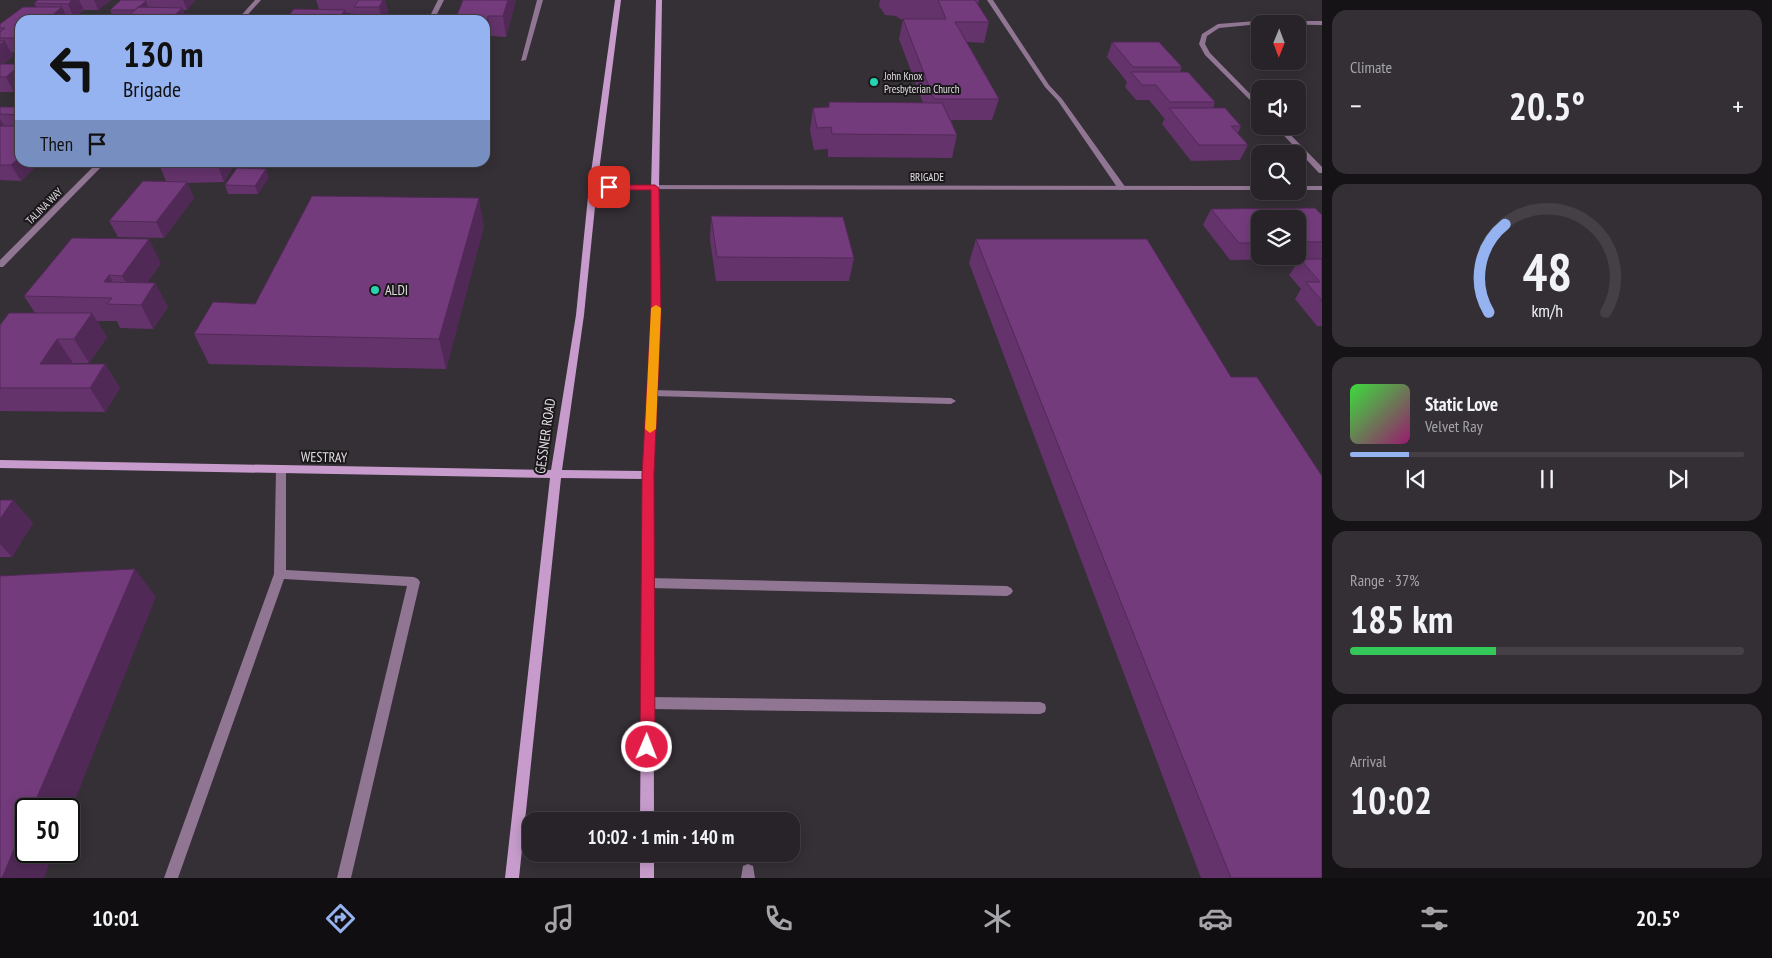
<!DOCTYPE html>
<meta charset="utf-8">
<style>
:root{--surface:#282328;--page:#342f34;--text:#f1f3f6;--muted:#a5a4a8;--line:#444045;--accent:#95b2f1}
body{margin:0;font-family:"PT Sans Narrow",sans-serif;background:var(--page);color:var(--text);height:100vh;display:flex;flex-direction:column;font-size:19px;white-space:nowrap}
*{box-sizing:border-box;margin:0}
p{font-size:16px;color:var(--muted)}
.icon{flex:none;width:28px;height:28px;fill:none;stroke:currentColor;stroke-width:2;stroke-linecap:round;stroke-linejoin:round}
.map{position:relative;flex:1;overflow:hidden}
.drawer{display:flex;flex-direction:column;gap:10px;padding:10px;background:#161316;width:450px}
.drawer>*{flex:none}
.hud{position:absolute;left:15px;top:15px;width:475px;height:152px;border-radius:15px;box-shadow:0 2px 12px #0003,0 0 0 1px var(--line);background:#95b2f1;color:#111;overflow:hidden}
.needle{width:32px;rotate:181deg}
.buttons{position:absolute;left:1251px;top:15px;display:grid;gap:10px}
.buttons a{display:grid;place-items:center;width:55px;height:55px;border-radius:10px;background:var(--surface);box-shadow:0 2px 12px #0003,0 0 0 1px var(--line);font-size:25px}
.speed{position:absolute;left:15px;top:798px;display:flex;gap:10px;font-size:25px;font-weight:700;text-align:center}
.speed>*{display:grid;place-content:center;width:65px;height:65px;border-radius:50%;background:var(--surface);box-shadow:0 2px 12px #0003,0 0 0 1px var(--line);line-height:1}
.speed .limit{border:2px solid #111;border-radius:8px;background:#fff;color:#111}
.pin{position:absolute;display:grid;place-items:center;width:42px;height:42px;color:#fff;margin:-21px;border-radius:10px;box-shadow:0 2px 8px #0006}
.me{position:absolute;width:55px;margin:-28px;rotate:1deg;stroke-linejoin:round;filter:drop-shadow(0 0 4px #0008)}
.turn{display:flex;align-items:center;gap:18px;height:105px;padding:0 25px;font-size:22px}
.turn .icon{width:65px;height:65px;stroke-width:2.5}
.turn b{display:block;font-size:35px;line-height:42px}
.then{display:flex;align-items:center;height:48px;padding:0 25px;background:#0003;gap:10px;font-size:19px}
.big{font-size:38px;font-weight:700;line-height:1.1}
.drawer .tile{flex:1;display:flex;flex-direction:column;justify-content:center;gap:8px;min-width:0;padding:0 18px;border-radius:15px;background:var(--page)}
.drawer .dial{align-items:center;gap:0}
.dial svg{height:130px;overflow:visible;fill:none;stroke:var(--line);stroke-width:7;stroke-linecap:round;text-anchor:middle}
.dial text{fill:var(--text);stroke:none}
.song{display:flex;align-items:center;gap:15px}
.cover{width:60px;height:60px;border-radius:8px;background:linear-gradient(135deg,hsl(120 70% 55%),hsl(320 70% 35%))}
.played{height:5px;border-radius:2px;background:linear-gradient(90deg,var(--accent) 15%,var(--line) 15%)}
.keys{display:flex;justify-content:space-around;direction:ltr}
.heat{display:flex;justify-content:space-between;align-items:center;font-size:28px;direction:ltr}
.charge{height:8px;border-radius:4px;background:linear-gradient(90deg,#34c759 37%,var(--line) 0)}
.trip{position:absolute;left:522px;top:812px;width:278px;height:50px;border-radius:15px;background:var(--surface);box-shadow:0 2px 12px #0003,0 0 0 1px var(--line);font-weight:700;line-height:50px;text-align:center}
.menu{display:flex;height:80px;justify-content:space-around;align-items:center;background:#100e10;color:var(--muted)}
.menu .icon{width:35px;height:35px}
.menu .active{color:var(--accent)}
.menu b{font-size:22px;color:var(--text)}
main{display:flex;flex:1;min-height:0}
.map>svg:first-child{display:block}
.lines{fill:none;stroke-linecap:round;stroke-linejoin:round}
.lane{fill:#917694;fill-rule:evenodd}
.street{fill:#917694;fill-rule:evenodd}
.secondary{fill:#c79ccc;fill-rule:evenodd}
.wall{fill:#64336b;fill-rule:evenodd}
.shaded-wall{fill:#512957}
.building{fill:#743b7c;stroke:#512957}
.route{fill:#e11d48;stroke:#92132f}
.slow{fill:#f59e0b}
.poi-dot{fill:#24d5af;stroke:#1b181b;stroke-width:2}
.labels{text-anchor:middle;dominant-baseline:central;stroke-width:4;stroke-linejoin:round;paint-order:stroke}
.far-poi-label{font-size:11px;fill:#e0dce0;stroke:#1b181b;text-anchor:start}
.far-street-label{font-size:11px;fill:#e0dce0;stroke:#1b181b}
.poi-label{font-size:14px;fill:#e0dce0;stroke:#1b181b;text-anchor:start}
.street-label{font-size:14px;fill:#e0dce0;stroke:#1b181b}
</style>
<main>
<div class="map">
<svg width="1322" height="878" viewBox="0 0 1322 878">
<rect width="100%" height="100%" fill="#352f36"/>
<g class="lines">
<path class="lane" d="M438,0H444L434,20H428Z
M537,0H543L526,60L521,61Z
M987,0H993L1049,85L1062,99L1126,188L1125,190H1119L1058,101L1045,87Z
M652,390L951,398L956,401L951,404L652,396L647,393Z
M281,466L285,467L286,470V570L414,577L418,579L420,582L351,878H337L407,586L284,579L178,878H164L274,574L276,470L277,467Z
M648,578L1007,586L1011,588L1013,591L1011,594L1007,596L648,588L644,586L642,583L644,580Z
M648,697L1040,702L1045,704L1046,708L1045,712L1040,714L648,709L643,707L642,703L643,699Z
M748,864L753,866L755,878H741L743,866Z"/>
<path class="street" d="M255,0H261L243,20H237Z
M1256,21H1322V25L1260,24L1219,28L1207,36L1205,44L1210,53L1260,104V110L1205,55L1199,44L1202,34L1218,24Z
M1275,126H1282L1322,167V173H1319Z
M98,162H106L3,267H0V260Z
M590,185L1260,186V190L593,189L589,187Z
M1298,186H1322V190H1298Z"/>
<path class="secondary" d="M615,0H621L597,187L584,315L562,470L643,471L652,314L651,188L656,0H662L659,188L660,314L653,475L654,821H640L643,479L561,478L519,878H505L550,478L0,468V460L551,470L576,315L589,187Z
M640,854H654V878H640Z"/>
</g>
<path class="wall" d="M38,0H111L98,10H84L74,18H67L68,20H20V53L12,52L13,56L3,64L14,92H0V24L36,7L34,3Z
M121,0H195L187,10H183L187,20L113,17L110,10Z
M316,0H385L388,11L383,20H358L356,14L346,13L348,20H285L319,9Z
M463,0H516L506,37L491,36L489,41H485V20Z
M880,0H979L978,4L989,22L984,43L967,42L999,99L992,120H951L957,135L952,158L828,157V149L814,150L810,130L813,108L829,107V102L923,103L899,39L903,19H900L896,16L885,15L879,6Z
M1112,42L1182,67L1180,72L1215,102L1213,108L1241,126L1238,133L1248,145L1240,160L1191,161L1162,124L1165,118H1164L1149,100H1136L1125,87L1127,82L1107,57Z
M0,107H20V162H40L21,181L0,180Z
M236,162L224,182L187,183L194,198L164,238L118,237L109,221L166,181L160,167Z
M269,177L258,194H228L225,185Z
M1211,209L1322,215V326H1317L1295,299L1301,289L1289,275L1300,259L1230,260L1203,225ZM1260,219H1298V256H1260Z
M711,216L854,258L849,281H716L710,240Z
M484,226L446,369L209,364L194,334L255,304Z
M976,239L1322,878H1201L969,263Z
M161,263L147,283H155L168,307L153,329L120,328L117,321H97L107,337L89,363H73V364H105L120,388L105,412L0,411V325L35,313L24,296Z
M13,500L33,523L12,557H0V519Z"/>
<path class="shaded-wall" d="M72,0H79L84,10L74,18L68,4Z
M94,0H111L98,10Z
M183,0H195L187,10Z
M383,0H385L388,11L383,20H382L379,7Z
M508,0H516L506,37L503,16Z
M146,1L149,9L136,10Z
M62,7L68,20H46Z
M182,8L187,20H170Z
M345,10L348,20H338Z
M488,16L491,36L489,41L487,20Z
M5,41L13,56L0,66V45Z
M20,65V87L14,92L6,77Z
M0,119L6,130L0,135Z
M20,157V162H40L21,181L11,165Z
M220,162H236L224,182L218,166Z
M266,169L269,177L258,194L255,186Z
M187,182L194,198L164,238L156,222Z
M479,198L484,226L446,369L439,339Z
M149,239L161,263L135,299L122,276Z
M109,275L123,299L104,282Z
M155,283L168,307L153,329L141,305Z
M92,313L107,337L89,363L74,339Z
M57,339L73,363L56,388L40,364Z
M105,364L120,388L105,412L90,388Z
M13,500L33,523L12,557L0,544V519Z
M135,569L156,597L69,815V809H32Z
M26,821V851H54L44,878H2Z"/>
<path class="building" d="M38,0H72L68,4L34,3Z
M121,0H145L146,1L135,10H110Z
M359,0H383L379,7H354Z
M463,0H508L503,16H488L487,20H455Z
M938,0H975L989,22H955L999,99H934L903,19H946Z
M23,7H62L46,20H20V38H0V32L5,28H0V24Z
M138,7L182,8L170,20H124Z
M294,9L345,10L338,20H285Z
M0,41H5L0,45Z
M1112,42H1159L1182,67H1133Z
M0,64H20V65L6,77H0Z
M1131,72H1188L1215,102H1170L1156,85H1142Z
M829,102L942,103L957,135L832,134L831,127L817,128L813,108L829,107Z
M0,107H20V115L0,114Z
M1169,108H1225L1241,126H1231L1248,145H1199Z
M0,126H20V157L11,165H0Z
M163,162H220L218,166L160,167Z
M237,168L266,169L255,186L225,185Z
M143,181L187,182L156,222L109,221Z
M312,196L479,198L439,339L194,334L213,302L255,304Z
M1315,208L1322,215V242H1298V219H1260V243H1239L1211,209Z
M711,216L843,217L854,258L717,257Z
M72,238L149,239L122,276L109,275L104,282L155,283L141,305L107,304L112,298L24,296Z
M976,239H1147L1231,377H1257L1322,476V878H1231Z
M1300,259H1322V301L1306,282H1320Z
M9,313H92L74,339H57L40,364H105L90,388H0V325Z
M0,500H13L0,519Z
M135,569L32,809H26V821L2,878H0V576Z"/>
<path class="route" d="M606,185H655L659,188L661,314L654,474L655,747L652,752L647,755L642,752L640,747L642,474L651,314V190H609L606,189Z"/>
<path class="slow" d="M656,305L661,308L656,429L650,433L645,429L651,308Z"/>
<g class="poi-dot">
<circle cx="874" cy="82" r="5"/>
<circle cx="375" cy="290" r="5"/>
</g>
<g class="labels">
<g class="far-poi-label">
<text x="884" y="76">John Knox<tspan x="884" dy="13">Presbyterian Church</tspan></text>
</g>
<g class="far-street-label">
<text x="927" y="177">BRIGADE</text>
<text transform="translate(44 206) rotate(-45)">TALINA WAY</text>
</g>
<g class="poi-label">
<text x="385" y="290">ALDI</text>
</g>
<g class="street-label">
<text transform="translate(545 436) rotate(-82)">GESSNER ROAD</text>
<text transform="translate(324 457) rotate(1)">WESTRAY</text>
</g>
</g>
</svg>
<div class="buttons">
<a><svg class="needle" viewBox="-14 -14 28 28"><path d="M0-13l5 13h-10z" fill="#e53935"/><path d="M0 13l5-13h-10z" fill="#a5a4a8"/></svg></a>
<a><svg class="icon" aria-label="sound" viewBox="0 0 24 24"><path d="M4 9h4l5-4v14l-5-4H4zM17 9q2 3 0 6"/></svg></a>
<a><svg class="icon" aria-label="search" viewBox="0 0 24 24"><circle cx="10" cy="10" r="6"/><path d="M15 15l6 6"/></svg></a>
<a><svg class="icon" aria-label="layers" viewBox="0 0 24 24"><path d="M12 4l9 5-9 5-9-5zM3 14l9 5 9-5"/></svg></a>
</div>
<div class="speed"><div class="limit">50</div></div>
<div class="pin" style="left:609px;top:187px;background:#d93025"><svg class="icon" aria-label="arrive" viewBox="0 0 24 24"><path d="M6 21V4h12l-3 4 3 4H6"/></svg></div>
<svg class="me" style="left:647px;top:747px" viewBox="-20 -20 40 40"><circle r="17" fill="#e11d48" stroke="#fff" stroke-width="3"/><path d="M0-11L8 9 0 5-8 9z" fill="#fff"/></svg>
<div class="trip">10:02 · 1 min · 140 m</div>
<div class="hud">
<div class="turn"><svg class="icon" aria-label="left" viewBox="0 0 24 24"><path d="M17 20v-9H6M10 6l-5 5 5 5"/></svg><div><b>130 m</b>Brigade</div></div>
<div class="then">Then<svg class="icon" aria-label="arrive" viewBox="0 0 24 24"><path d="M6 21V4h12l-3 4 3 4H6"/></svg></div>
</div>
</div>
<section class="drawer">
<div class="tile"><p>Climate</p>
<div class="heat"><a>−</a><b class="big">20.5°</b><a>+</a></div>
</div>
<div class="tile dial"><svg viewBox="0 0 100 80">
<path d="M14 69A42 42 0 1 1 86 69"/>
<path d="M14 69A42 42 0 0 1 24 15" stroke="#95b2f1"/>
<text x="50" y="56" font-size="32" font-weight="700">48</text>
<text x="50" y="72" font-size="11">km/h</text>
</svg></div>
<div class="tile">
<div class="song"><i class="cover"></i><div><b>Static Love</b><p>Velvet Ray</p></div></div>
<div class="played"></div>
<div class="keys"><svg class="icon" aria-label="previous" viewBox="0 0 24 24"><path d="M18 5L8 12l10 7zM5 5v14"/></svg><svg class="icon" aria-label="pause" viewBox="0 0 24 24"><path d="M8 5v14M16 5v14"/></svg><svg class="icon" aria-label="next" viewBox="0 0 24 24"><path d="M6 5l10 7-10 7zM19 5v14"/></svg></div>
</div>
<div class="tile"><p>Range · 37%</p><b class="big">185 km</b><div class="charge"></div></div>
<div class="tile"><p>Arrival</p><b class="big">10:02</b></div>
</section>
</main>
<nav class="menu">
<b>10:01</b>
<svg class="icon active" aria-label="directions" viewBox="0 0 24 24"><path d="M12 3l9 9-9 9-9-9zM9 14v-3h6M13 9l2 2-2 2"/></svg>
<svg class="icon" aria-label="music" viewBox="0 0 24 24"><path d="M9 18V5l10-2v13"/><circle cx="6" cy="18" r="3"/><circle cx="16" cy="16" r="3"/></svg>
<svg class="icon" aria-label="phone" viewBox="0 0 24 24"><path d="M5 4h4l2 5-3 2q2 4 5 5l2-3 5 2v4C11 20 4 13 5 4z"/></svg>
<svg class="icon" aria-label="climate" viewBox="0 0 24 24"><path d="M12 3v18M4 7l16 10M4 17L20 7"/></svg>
<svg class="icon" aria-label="car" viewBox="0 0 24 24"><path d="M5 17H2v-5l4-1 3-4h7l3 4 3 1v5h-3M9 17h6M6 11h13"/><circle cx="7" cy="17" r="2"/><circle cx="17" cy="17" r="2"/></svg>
<svg class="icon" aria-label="filters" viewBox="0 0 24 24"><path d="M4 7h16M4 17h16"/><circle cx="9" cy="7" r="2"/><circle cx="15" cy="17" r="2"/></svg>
<b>20.5°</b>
</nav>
